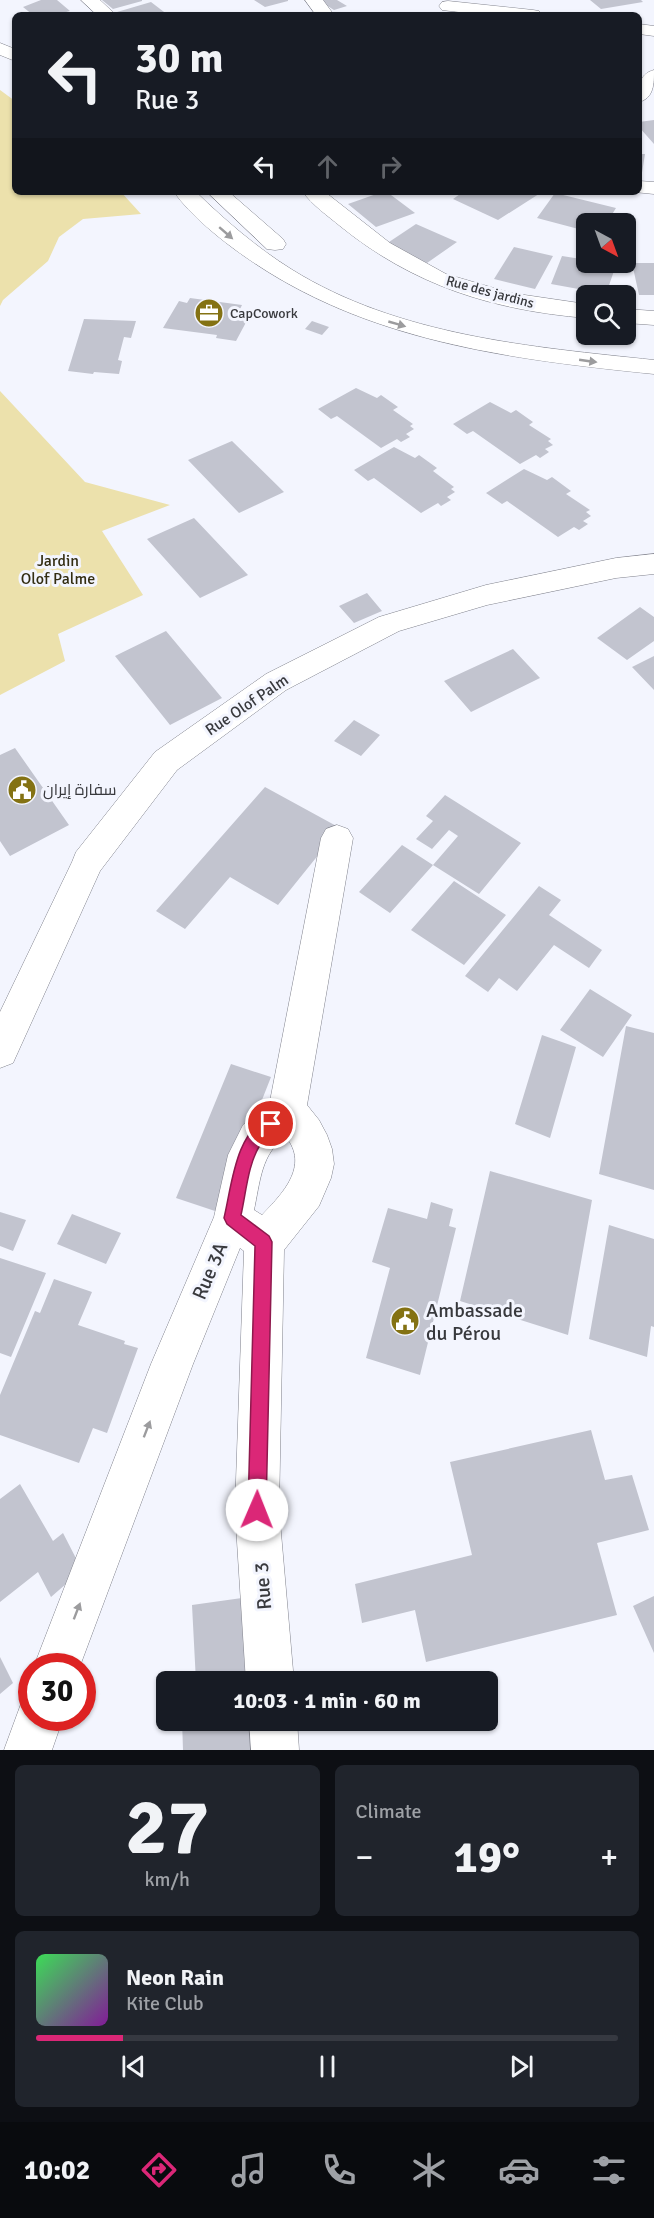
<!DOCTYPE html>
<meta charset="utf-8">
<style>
:root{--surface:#171b24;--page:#20242c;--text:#f1f3f6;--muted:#9ea1a6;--line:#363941;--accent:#db2777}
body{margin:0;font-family:Signika,Cairo,sans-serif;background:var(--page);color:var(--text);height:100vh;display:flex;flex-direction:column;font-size:22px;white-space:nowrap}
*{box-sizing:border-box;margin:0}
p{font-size:20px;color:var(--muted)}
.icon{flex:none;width:33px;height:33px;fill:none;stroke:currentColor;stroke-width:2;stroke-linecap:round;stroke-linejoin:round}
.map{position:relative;height:1750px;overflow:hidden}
.panel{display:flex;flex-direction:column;gap:15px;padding:15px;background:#0d0f14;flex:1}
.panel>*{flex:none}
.hud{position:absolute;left:12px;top:12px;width:630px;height:183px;border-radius:9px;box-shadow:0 2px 4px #0004;background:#171b24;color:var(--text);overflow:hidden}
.needle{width:39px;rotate:139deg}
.tools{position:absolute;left:576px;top:213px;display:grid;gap:12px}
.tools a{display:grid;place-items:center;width:60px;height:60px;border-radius:9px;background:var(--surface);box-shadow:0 2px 4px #0004;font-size:30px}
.speed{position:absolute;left:18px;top:1653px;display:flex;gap:12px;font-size:30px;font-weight:700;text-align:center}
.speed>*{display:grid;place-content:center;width:78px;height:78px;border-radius:50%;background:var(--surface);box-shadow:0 2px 4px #0004;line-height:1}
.speed .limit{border:9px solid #d22;background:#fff;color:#111}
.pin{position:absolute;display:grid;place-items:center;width:51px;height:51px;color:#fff;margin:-26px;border:3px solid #fff;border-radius:50%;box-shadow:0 2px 6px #0007}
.me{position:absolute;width:66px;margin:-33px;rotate:1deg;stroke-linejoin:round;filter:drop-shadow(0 0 4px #0008)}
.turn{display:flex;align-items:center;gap:21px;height:126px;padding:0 24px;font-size:27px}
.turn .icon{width:78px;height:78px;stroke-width:2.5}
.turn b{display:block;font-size:42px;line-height:51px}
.lanes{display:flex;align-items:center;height:57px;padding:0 24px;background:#0003;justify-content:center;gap:30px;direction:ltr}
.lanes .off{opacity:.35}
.big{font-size:45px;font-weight:700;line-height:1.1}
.panel .card{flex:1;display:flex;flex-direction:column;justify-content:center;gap:9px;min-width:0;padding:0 21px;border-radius:9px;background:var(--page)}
.panel .dial{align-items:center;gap:0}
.dial b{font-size:78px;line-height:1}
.song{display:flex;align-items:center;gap:18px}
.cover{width:72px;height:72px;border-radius:9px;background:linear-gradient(135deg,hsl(130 70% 55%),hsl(290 70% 35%))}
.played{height:6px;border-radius:3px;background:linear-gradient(90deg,var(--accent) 15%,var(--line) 15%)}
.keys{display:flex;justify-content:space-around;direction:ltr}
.heat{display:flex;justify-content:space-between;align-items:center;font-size:33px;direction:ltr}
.panel .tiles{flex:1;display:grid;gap:15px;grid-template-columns:1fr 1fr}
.card:last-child{grid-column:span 2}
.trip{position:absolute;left:156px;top:1671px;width:342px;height:60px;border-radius:9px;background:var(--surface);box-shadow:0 2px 4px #0004;font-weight:700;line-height:60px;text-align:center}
.tab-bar{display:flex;height:96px;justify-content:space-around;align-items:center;background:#090b0e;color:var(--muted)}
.tab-bar .icon{width:42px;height:42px}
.tab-bar .on{color:var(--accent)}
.tab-bar b{font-size:27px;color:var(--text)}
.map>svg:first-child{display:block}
.green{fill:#ece1ac}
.building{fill:#c2c4cf}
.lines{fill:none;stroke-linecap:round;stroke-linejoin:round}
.minor-casing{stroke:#80828c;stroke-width:1}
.secondary-casing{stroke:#80828c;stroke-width:1}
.minor{fill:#fff;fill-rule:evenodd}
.secondary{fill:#fff;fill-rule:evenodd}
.oneway{fill:#9c9c9e}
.route{fill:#db2777;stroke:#8e194d;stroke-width:1.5}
.labels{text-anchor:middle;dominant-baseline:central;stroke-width:6;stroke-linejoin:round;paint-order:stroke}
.far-street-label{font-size:14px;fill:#38393d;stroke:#f3f5fe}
.far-poi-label{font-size:14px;fill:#38393d;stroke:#f3f5fe;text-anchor:start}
.park-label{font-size:16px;fill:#332d12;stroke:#f3f5fe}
.street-label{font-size:16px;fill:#38393d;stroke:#f3f5fe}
.poi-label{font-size:16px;fill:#38393d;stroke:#f3f5fe;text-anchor:start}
.near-street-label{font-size:20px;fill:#38393d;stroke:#f3f5fe}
.near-poi-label{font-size:20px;fill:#38393d;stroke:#f3f5fe;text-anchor:start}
</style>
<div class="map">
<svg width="654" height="1750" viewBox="0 0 654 1750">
<rect width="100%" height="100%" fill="#f3f5fe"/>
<path class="green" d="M0,90L15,101V192H121L141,214L83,219L59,237L48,261L3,300L0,306Z
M0,391L85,482L170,505L102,531L143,595L58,634L65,661L0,695Z"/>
<path class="building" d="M41,0H57L70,11L55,15H33L23,7Z
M102,0H142V1L113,9Z
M254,0H288V1L265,7Z
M318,0H337L347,6L334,10Z
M590,0H641L643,2L601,9Z
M151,2L168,15H121L117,12Z
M654,120V144L639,127V122Z
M639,154H645L641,179H639Z
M382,192H387L415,213L376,227L348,204Z
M463,192H542L498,220L453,199Z
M555,193L616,208L606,224H586V231L537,218Z
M416,224L457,242L427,263L386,244Z
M514,247L553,256L535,289L494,279Z
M562,256L581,259L580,262L615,268L606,294L551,284Z
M632,263H654V295H639Z
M190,298L242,305L239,311L251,313L236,341L216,338L217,335L163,328L179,301L187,303Z
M84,319L136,321L131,338L124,337L118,360L122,361L119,374L94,372L93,374L68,371Z
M312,321L329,327L322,335L305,329Z
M356,388L377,398L381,395L398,407L393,410L413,424L410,426L414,429L406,434L410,437L401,442L397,439L381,448L337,416L331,419L318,409Z
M490,402L511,413L516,410L533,422L529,425L551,439L548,441L553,445L545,449L549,452L540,458L536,455L520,464L473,431L467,434L453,424Z
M232,441L284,492L239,513L188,460Z
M394,447L415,458L419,455L437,468L433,471L454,487L451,489L455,492L447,497L451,500L441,506L438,503L421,513L374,478L368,481L354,470Z
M524,469L547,480L552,477L571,491L566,494L590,510L586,512L591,516L583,521L588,524L579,530L574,527L558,537L507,501L502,504L486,493Z
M194,518L248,575L200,598L147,539Z
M367,593L382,611L354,623L339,606Z
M640,607L654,617V641L627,660L597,638Z
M166,631L222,698L170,725L115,656Z
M513,649L540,678L471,712L444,681Z
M654,656V690L632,667Z
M354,720L380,735L361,756L334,741Z
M15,748L69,825L10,856L0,841V755Z
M265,787L340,828L278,905L230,877L185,929L156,911Z
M445,795L521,843L479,894L433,865L458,836L449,830L432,849L416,839L433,821L426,816Z
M402,845L433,865L390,913L359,892Z
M454,881L506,915L464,965L411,930Z
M539,886L561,900L549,915L602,950L589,968L554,945L517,991L499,978L488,992L465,976Z
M590,989L632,1015L603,1057L560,1030Z
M626,1026L654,1033V1190L599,1174Z
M542,1035L576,1047L550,1138L515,1124Z
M231,1064L271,1077L218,1212L176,1198Z
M490,1171L592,1200L568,1335L460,1301Z
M431,1202L453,1209L449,1226L456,1228L420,1375L366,1358L390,1268L372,1262L388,1208L427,1219Z
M0,1212L26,1220L13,1251L0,1246Z
M72,1214L121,1233L106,1264L57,1244Z
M609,1225L654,1239V1327L651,1326L647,1357L589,1339Z
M0,1258L46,1273L11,1357L0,1353Z
M54,1279L92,1292L78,1325L125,1341L124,1344L138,1348L107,1433L93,1428L79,1463L0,1435V1395L35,1311L40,1313Z
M591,1430L605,1480L632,1475L649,1530L597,1543L617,1615L426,1662L415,1610L362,1623L355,1584L472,1555L450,1462Z
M20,1484L53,1541L63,1533L82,1570L51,1597L38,1572L0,1602V1499Z
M654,1596V1653L633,1606Z
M249,1597L255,1682H196L192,1605Z
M0,1657L13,1683L0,1694Z
M182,1720H258L259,1750H183Z"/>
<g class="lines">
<g class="minor-casing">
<path id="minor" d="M81,0H100L116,15H97Z
M305,0H323L334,15H316Z
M448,1L533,10L539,11L542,15H484L442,10L439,6L442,2Z
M639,24L654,26V36L639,34Z
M654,70C654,84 654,98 639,102C639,88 638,74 654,70Z
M639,181L654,182V194L634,192H639Z
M303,192H325L390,243L446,274L511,293L586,304V318C493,310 414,286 340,226C328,216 312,205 303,192Z
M626,309L654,311V325L626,323Z
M654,554V574L616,578L487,605L399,631L286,690L177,770L100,871L13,1063L0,1068V1012L72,862L76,852L155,752L266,674L379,617L486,585L616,558Z
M337,825L348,829L353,838L307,1105L319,1120L327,1135L332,1149L334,1164L331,1178L319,1206L284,1250L279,1510L294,1682H246L235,1510L244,1251L240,1248L193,1364L80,1666H34L151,1364L214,1217L228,1155L243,1125L270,1101L321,838L326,829ZM286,1137C310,1166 282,1194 262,1215L254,1210C260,1183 261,1152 286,1137Z
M32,1697V1718H63L52,1750H4L22,1701Z
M249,1720H297L299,1750H251Z"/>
</g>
<g class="secondary-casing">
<path id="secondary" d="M0,43L15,49V61L0,55Z
M174,192H196C226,221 256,247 291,269C398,336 532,347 654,360V374C510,359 366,342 244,256C221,240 190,215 174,192Z
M207,192H229L283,239L286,244L283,249L275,250L267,249Z"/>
</g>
<use href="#minor" class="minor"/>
<use href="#secondary" class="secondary"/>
</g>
<defs><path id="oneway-solid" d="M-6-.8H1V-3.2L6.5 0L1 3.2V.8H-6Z" transform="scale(1.5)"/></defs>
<g class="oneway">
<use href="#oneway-solid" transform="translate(226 233) rotate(41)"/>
<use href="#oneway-solid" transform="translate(397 324) rotate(16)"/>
<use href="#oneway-solid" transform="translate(588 361) rotate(8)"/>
<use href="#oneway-solid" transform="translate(147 1429) rotate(-69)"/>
<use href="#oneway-solid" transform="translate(77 1611) rotate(-69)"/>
</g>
<path class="route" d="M271,1116L277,1119L279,1124C275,1133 265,1137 260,1145C248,1164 246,1193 241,1215L269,1236L272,1242L266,1510L263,1517L257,1519L250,1517L248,1510L255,1246L227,1224L224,1218C232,1185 235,1131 271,1116Z"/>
<defs>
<g id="office-disc" transform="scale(1.5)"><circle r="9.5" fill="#847213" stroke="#f3f5fe"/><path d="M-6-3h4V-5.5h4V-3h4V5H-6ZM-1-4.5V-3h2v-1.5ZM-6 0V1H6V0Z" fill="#fff"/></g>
<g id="civic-disc" transform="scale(1.5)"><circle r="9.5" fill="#847213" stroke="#f3f5fe"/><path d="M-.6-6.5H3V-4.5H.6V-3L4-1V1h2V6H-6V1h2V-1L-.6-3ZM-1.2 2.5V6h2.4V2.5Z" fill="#fff"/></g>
</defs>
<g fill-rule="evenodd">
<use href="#office-disc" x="209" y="313"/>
<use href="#civic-disc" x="22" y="790"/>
<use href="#civic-disc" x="405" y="1321"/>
</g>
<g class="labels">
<g class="far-street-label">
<text transform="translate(490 292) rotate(15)">Rue des jardins</text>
</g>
<g class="far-poi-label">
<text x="230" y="313">CapCowork</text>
</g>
<g class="park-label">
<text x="58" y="561">Jardin<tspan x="58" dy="18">Olof Palme</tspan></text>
</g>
<g class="street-label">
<text transform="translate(247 705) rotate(-34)">Rue Olof Palm</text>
</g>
<g class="poi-label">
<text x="43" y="790">سفارة إيران</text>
</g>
<g class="near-street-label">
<text transform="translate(210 1271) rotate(-67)">Rue 3A</text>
<text transform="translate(263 1586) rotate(-94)">Rue 3</text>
</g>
<g class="near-poi-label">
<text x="426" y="1310">Ambassade<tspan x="426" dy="23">du Pérou</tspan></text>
</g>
</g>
</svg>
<div class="tools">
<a><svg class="needle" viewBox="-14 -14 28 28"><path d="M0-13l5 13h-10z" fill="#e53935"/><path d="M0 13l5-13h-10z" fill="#9ea1a6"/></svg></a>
<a><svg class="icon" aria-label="search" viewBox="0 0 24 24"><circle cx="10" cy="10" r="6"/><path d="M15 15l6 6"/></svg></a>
</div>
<div class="speed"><div class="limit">30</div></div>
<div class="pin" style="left:271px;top:1124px;background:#d93025"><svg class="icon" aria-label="arrive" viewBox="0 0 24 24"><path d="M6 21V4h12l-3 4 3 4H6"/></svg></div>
<svg class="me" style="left:257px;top:1510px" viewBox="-20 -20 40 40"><circle r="19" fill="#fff"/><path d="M0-13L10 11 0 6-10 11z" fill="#db2777"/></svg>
<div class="trip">10:03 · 1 min · 60 m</div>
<div class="hud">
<div class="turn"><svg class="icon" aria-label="left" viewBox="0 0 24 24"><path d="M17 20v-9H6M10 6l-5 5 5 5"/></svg><div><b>30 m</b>Rue 3</div></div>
<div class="lanes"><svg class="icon" aria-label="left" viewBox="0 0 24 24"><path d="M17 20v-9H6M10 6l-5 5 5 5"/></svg><svg class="icon off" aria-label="ahead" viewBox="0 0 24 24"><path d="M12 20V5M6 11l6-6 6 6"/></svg><svg class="icon off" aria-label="right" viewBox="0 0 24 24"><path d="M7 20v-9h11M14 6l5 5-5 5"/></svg></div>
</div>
</div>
<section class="panel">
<div class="tiles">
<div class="card dial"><b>27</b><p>km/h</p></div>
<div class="card"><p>Climate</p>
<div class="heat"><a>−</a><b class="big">19°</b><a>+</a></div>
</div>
<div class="card">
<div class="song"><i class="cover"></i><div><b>Neon Rain</b><p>Kite Club</p></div></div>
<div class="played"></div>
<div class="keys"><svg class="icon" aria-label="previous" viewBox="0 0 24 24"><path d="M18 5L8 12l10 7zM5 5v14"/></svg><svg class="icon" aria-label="pause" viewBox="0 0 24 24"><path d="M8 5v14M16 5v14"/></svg><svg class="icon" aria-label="next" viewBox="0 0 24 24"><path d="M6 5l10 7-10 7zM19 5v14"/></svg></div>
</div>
</div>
</section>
<nav class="tab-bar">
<b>10:02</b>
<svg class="icon on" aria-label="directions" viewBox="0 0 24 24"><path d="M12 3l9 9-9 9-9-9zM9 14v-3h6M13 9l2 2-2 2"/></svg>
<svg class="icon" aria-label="music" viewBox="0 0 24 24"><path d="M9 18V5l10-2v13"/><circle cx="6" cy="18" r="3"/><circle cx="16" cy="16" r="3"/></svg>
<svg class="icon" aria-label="phone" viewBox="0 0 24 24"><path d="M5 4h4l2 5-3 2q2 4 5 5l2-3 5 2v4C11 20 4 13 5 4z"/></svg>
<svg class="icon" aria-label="climate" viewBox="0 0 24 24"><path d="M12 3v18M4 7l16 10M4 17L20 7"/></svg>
<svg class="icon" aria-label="car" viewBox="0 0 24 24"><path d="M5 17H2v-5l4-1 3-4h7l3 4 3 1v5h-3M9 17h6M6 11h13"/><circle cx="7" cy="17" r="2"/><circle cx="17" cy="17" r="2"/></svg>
<svg class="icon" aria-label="filters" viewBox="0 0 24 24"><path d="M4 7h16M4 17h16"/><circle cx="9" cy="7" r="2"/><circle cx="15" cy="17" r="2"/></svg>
</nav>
